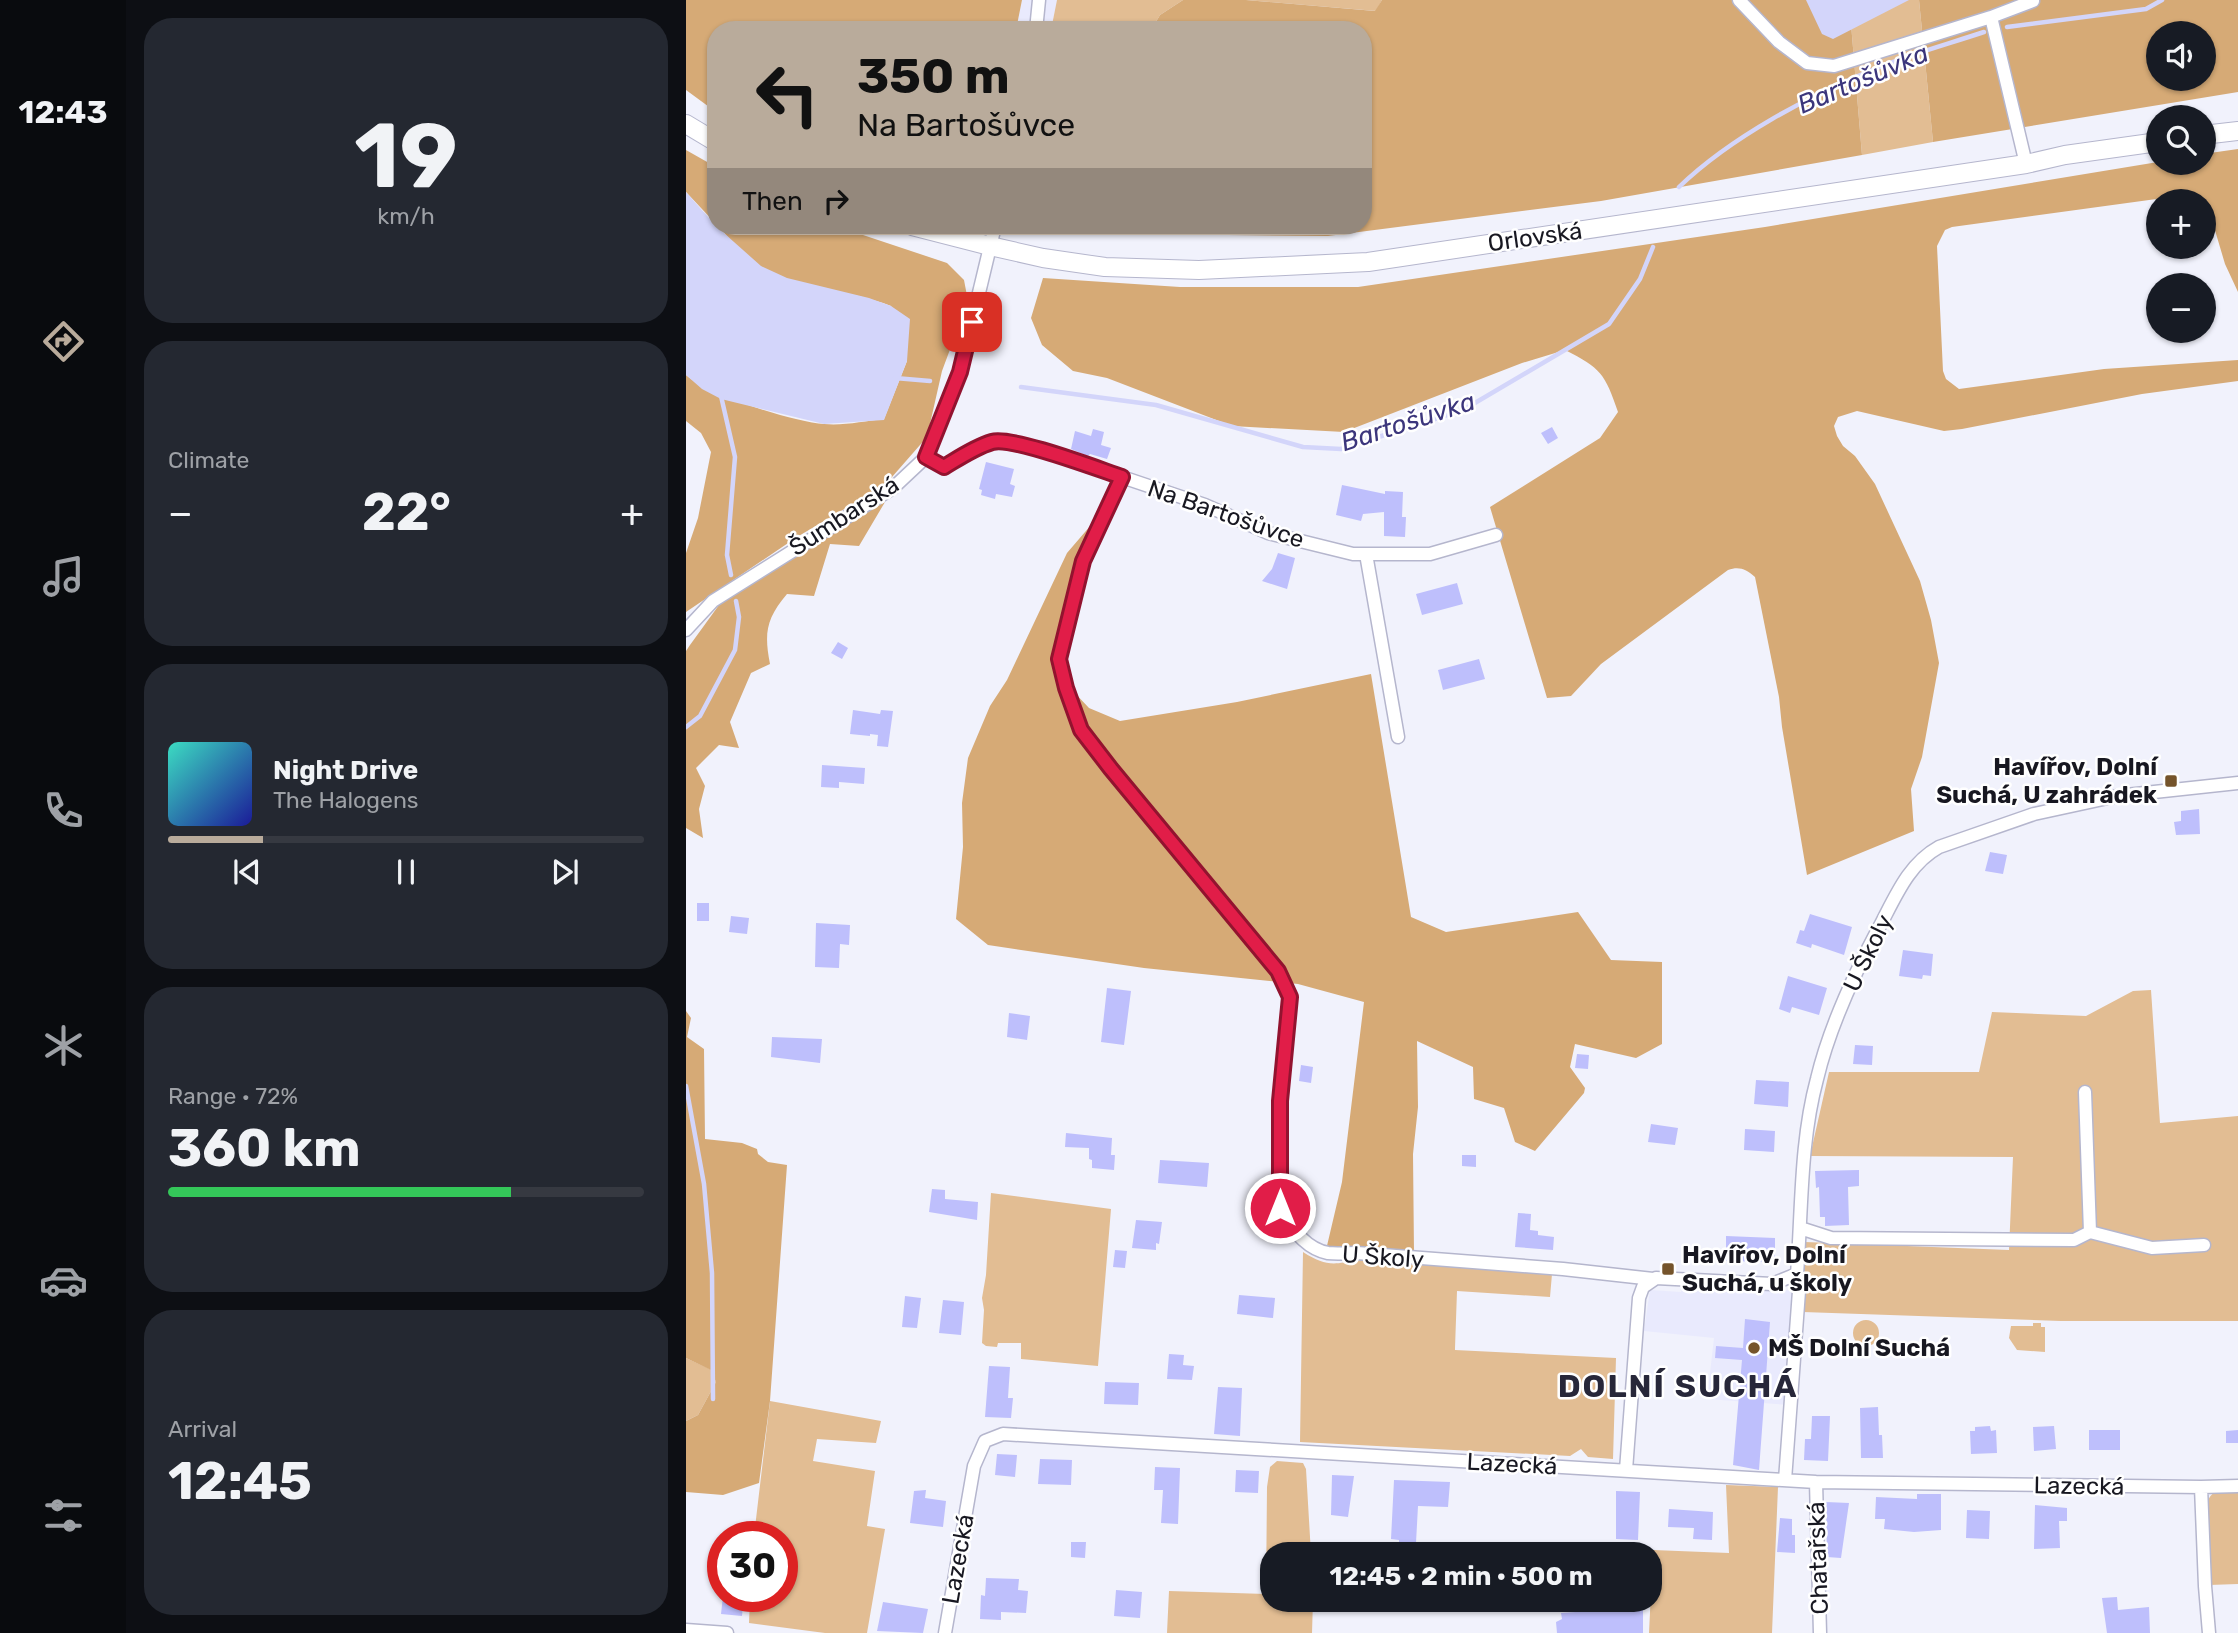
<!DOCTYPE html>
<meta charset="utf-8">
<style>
:root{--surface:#171b24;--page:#242831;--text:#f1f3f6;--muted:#9ea1a6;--line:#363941;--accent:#b9ab9b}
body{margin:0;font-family:Rubik,sans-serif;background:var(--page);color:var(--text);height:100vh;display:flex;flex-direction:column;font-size:26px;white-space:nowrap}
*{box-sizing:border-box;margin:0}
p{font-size:23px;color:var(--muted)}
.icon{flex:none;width:38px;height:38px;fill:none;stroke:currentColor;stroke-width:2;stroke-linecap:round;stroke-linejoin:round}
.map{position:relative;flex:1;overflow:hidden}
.details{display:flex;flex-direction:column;gap:18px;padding:18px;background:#0d0f14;width:560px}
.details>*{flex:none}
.hud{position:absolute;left:21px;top:21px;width:665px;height:214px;border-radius:28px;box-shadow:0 2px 5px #0004;background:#b9ab9b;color:#111;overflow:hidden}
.tools{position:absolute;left:1460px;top:21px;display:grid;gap:14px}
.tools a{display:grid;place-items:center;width:70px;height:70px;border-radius:50%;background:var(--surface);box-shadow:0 2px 5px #0004;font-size:35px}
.speed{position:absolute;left:21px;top:1521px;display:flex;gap:14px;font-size:35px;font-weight:700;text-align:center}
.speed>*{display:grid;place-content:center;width:91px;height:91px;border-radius:50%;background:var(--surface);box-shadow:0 2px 5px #0004;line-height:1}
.speed .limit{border:10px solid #d22;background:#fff;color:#111}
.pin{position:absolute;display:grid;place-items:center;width:60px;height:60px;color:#fff;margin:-30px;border-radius:14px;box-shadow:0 4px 10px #0006}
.me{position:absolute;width:77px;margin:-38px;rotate:0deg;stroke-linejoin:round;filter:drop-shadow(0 0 5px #0008)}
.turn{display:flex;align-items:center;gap:24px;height:147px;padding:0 35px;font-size:32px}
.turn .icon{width:91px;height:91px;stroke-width:2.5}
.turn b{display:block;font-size:49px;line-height:60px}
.then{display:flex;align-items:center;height:66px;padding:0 35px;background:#0003;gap:14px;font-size:26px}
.big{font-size:52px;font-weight:700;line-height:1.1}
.details .card{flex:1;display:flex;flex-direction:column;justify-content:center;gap:10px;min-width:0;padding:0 24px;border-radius:28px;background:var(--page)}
.details .dial{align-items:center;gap:0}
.dial b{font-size:91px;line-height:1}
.song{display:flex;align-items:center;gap:21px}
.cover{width:84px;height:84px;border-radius:10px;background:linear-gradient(135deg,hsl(170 70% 55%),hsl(240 70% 35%))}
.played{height:7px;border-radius:4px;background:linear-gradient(90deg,var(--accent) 20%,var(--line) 20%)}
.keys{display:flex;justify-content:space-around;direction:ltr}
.heat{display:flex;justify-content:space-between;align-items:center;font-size:38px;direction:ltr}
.charge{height:10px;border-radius:5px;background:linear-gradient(90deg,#34c759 72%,var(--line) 0)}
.trip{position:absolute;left:574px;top:1542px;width:402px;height:70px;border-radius:28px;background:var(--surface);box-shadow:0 2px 5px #0004;font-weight:700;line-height:70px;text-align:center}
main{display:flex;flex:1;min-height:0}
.menu{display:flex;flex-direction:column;width:126px;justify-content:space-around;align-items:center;background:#090b0e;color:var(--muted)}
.menu .icon{width:49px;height:49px}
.menu .active{color:var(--accent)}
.menu b{font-size:32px;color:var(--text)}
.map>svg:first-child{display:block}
.built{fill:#e9eafd}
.green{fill:#e2bd93}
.forest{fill:#d6aa76;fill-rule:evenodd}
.water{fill:#d3d5fa}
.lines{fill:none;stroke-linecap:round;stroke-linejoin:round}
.stream{stroke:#d3d5fa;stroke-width:4.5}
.building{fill:#bebffc}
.street-casing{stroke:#b5b6cd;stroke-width:15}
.secondary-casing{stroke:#b5b6cd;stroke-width:20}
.street{stroke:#fff;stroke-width:12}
.secondary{stroke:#fff;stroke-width:18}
.route-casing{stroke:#92132f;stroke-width:18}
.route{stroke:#e11d48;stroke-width:12}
.poi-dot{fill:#75542b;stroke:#fff;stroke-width:2.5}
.labels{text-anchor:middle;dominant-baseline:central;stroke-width:5;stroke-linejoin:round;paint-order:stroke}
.street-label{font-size:24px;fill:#181821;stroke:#fff}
.poi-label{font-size:24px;font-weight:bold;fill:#181821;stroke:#fff;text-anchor:start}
.water-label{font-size:26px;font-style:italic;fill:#3c367c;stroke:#fff}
.district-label{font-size:32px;font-weight:bold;letter-spacing:2px;fill:#272739;stroke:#fff}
</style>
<main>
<nav class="menu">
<b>12:43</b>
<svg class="icon active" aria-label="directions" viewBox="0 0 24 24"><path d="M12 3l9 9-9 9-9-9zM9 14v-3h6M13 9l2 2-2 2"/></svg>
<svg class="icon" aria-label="music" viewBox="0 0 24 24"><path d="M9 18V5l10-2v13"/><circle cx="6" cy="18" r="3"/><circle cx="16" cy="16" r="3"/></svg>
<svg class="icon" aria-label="phone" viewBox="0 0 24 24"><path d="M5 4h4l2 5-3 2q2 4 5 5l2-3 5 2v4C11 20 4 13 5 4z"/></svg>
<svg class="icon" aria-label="climate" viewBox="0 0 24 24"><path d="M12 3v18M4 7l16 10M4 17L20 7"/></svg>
<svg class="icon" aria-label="car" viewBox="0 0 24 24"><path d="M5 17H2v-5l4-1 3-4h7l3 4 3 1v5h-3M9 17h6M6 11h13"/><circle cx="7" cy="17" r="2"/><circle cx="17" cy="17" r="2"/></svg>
<svg class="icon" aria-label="filters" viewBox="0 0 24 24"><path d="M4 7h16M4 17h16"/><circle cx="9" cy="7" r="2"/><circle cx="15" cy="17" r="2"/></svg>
</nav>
<section class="details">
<div class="card dial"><b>19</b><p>km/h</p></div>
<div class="card"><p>Climate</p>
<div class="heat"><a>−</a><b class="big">22°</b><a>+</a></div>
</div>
<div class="card">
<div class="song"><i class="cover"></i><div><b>Night Drive</b><p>The Halogens</p></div></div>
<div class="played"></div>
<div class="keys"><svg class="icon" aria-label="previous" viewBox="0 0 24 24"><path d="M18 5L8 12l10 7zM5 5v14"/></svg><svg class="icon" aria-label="pause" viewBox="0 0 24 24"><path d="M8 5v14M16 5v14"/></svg><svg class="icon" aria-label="next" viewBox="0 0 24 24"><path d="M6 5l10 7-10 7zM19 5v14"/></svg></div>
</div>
<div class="card"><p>Range · 72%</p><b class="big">360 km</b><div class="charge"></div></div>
<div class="card"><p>Arrival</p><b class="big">12:45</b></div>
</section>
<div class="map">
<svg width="1552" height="1633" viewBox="0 0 1552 1633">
<rect width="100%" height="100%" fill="#f1f2fc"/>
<path class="built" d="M336,0H371L365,30H330Z
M1017,1286L1113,1291L1104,1405L1021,1399L1028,1338L958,1331L964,1290L995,1292L996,1289L1016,1290Z"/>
<path class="green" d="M371,0H497L474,15L465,30H365Z
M560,0H696L690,11Z
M1163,0H1233L1247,142L1176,155Z
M1465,990L1474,1123L1552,1116V1321H1375L1117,1312L1116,1273L1119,1242L1323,1250L1327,1157L1124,1156L1143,1072H1293L1306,1012L1400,1016L1447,991Z
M305,1193L425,1209L412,1366L335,1359V1343H312L311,1347L300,1346L296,1343L298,1310L296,1298L300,1275Z
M617,1252C639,1266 647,1265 671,1260L866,1274L864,1297L771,1291L769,1348V1350L930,1358L927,1459L902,1457L895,1449L884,1456L614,1442Z
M1167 1333a13 13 0 1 1 26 0a13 13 0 1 1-26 0Z
M1347,1323H1355V1327H1359V1352L1331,1350L1323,1338L1325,1326H1347Z
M0,1358L26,1370L30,1382L12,1415L0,1421Z
M84,1401L195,1421L190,1443L131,1439L127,1461L189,1471L181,1526L199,1529L181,1633H139L63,1623L64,1596H96V1536H68Z
M591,1461L617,1463L620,1469L625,1554H586V1600H627L626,1633H481L483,1591L580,1594L581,1487L584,1467Z
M1040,1485L1092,1487L1086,1633H963L967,1550L1043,1553Z
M1552,1490V1584L1523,1585L1520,1507C1525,1487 1534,1491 1552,1490Z"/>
<path class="forest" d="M0,0H336L330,30H30V112L0,90Z
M497,0H560L689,11L696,0H1163L1176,155L915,201L642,236L363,233L368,226H677V30H465L474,15Z
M1233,0H1552V92L1247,142ZM1472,33H1517V79H1472Z
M1552,149V292L1539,264L1520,200L1507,194L1266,227L1259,230L1251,246L1257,371L1260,379L1273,389L1418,369L1552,360V381L1456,394L1276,429L1258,431L1171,411L1152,417L1148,426L1151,436L1157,446L1169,456L1189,484L1234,581L1245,620L1253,663L1236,757L1225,789L1228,831L1121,875L1096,727L1093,697L1069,577C1060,569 1053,566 1042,570L915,664L885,696L861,698L804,507L914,438L932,412C919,374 915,368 879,350L836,363L658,432L546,426L421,378L387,371L356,345L345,318L357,278L494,287H672L1079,227L1472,162L1517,163V154Z
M0,150L30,167V224L0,192Z
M32,226H150L261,263L278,280L282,301L256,371L241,437L199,485L111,537L0,612V553L12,518L25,452L15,433L0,421V375C23,395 107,422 138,424C157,426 179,421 198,419L221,361L205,306C164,290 114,290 75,267C58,257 45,240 32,226Z
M426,481L431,483L368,657L386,690L403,708L434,721L551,702L685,674L725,917L760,932L892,912L925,960L976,962V1044L950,1058L889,1044L884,1067L899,1088L898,1093L849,1151L829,1142L818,1108L788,1099L787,1067L731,1041L732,1107L727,1154L728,1253L640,1250L656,1182L678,1002L612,984L458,968L302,945L270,919L277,847L276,803L282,758L304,706L321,680L381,553L405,525Z
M199,502L173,546L144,544L128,596L101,594C80,619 78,633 84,664L65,673L44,722L53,748L33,745L10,768L19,786L13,809L17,838L0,828V651L4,645L33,605L109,555Z
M0,1011L5,1018L1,1037L18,1049L19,1139L56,1143L71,1149L72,1154L82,1162L101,1165L84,1401L73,1483L37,1495L0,1492V1421L12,1415L30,1382L25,1370L0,1358Z"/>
<path class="water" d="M1120,0H1223L1147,39L1136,34Z
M0,192L30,226L75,266L101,278L183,298L205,306L224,319L221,361L198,420L138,424L35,399L16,389L0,375Z"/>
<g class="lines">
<path class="stream" d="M1321,27L1460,9L1476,0
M993,187C1045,137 1124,95 1191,68C1225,54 1262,44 1298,32
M209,378L244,381
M335,387L470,405L617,447L655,449L777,410L923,324L954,279L967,247
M35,396L49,457L41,555L45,575
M0,727L14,716L49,650L53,617L50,601
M0,1086L18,1184L26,1273L27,1399"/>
</g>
<path class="building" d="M866,427L872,438L862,444L855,433Z
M407,429L418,432L415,445L425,448L421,459L404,454L402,456L385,449L389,431L405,436Z
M300,462L328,469L324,484L329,486L326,497L310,494L309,499L295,495L296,490L293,489Z
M656,485L699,494V491L717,492L716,517H720L719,537L698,536V512L677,514L675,521L650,515Z
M592,553L609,558L601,589L576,581L586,569Z
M771,583L777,604L736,615L730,594Z
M152,642L162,648L156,659L145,653Z
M793,659L799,679L757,690L752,670Z
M167,710L194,714L195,710L207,711L202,747L191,746L192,735L184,734V736L164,734Z
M136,765L179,768L178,784L153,782V788L135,787Z
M1513,809L1514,834L1490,835L1488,822L1495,821V811Z
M1304,852L1321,855L1317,874L1299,871Z
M11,903H23V921H11Z
M1124,914L1166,927L1158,955L1126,944L1125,948L1110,943L1114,930L1118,931Z
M45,916L63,918L61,934L43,932Z
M130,923L164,925L163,945L154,944L153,968L129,967Z
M1217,950L1247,954L1245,976L1237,975L1236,979L1213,976Z
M1102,976L1141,988L1133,1015L1106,1007L1104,1013L1093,1009Z
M421,988L445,991L438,1045L415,1042Z
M323,1013L344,1016L341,1040L321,1037Z
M86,1037L136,1039L134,1063L85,1057Z
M1169,1045L1187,1046L1186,1065L1167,1064Z
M891,1054L903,1055L902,1069L889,1068Z
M615,1065L627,1067L625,1083L613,1081Z
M1070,1080L1103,1082L1102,1107L1068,1104Z
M965,1124L992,1128L989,1145L962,1142Z
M1059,1129L1089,1131L1088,1152L1058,1150Z
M380,1133L426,1138L425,1155H429L428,1170L406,1168V1160L403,1159V1148L379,1147Z
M776,1155H790V1167L776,1166Z
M474,1160L523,1163L521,1187L472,1183Z
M1173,1170V1186L1162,1187L1163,1225L1139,1226V1217H1134L1133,1187L1130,1188L1129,1171Z
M246,1189L259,1190V1199L292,1202L291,1220L243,1212Z
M832,1213L845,1214L844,1230L852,1231V1235L868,1237L867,1250L829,1247Z
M450,1220L476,1222L473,1244L470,1243V1250L446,1248Z
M1040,1236L1089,1238V1262L1040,1261Z
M429,1250L441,1251L439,1268L427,1267Z
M553,1295L589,1298L587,1318L551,1314Z
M219,1296L235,1298L231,1328L216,1327Z
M257,1300L278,1302L275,1335L253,1333Z
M1059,1319L1084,1322L1073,1470L1047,1465L1056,1360L1029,1358L1030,1346L1057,1348Z
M483,1354L498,1355L497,1365L508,1366L506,1380L481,1379Z
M303,1366L324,1367L322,1398H327L325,1418L299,1417Z
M419,1382L453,1383L452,1405L418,1404Z
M532,1387L556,1388L554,1436L528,1434Z
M1192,1407L1193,1435H1196L1197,1458H1175L1174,1408Z
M1126,1416H1144L1142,1461L1118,1460L1119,1439H1125Z
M1304,1426L1305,1431L1310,1430L1311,1453L1285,1454L1284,1431H1289V1427Z
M1368,1426L1370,1449L1348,1451L1347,1427Z
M1403,1430H1434V1450H1403Z
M1552,1430V1443H1540V1431Z
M311,1454L331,1455L329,1477L309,1475Z
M354,1459L386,1460L385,1485L352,1484Z
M469,1467L494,1468L492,1524L475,1523L477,1490H468Z
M550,1470L573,1471L572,1493L549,1492Z
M646,1475L668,1476L662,1517L645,1515Z
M708,1480L764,1482L762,1507L732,1506L730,1543L713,1542V1540L705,1539Z
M240,1490L239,1498L260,1501L257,1527L224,1523L228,1491Z
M930,1491L954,1492L952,1540L930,1539Z
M1231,1494H1255V1530L1228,1532L1198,1529L1199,1519H1189L1190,1497L1231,1499Z
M1140,1502L1163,1503L1155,1558L1141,1557Z
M1349,1505L1381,1508V1521H1373L1374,1548L1348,1549Z
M983,1509L1027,1512L1026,1540L1007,1539L1008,1528L982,1527Z
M1281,1510L1304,1511L1303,1539L1280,1538Z
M1094,1518L1106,1519V1535H1109V1553L1091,1552Z
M385,1542H400L399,1558L385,1557Z
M300,1578L333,1579L332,1590L342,1591L340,1613L315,1612V1620L294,1619L295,1595L299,1596Z
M430,1590L456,1592L454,1618L428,1616Z
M37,1596H58L56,1616L35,1614Z
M1431,1597L1432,1610L1463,1607L1464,1633H1421L1416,1598Z
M197,1602L242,1609L237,1633L191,1631Z
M918,1608H957V1633H871L870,1622L876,1619L875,1613L918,1610Z"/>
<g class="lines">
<g class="street-casing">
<path id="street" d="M1053,0L1093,42L1121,63L1148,66L1305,17L1340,164
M1305,17L1347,1
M350,30L353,0
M240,457L258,467L283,452L309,441L350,448L519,505L582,533L667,554H744L810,535
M436,477L397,561L373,659L380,688L395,730L425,769L592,971L604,997L595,1101L594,1208C604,1227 620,1249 642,1253C651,1254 662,1253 671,1253L877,1269L967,1279
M680,554L712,737
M0,630L27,601L207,488L240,457L274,372L309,226
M1114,1228L1145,1238L1388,1240L1404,1232L1399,1092
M1404,1232L1466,1248L1518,1245
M940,1470L953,1298L957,1287L970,1278L1086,1284L1111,1274C1116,1209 1114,1142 1131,1079C1144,1024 1170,970 1196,922C1211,893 1224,863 1253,847L1348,814L1431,796L1552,783
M1099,1480L1113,1291L1111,1274
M1130,1482L1134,1633
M1515,1487L1519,1586L1523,1633
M0,1630L41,1633
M259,1633L288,1466L299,1441L317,1434L1130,1482L1515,1487L1552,1486"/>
</g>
<g class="secondary-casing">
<path id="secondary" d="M0,124L30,142
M1517,135L1552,131
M226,226L304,246L357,258L419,267L513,270L682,262L1340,164L1379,155L1472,142"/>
</g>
<use href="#street" class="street"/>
<use href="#secondary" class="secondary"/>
</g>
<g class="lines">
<g class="route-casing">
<path id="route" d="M286,322L274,372L240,457L258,467C273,458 289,447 306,442C326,436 412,469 436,477L397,561L373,659L380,688L395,730L425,769L592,971L604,997L594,1101V1208"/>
</g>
<use href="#route" class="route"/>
</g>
<g class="poi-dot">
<rect x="1478" y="774" width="14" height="14" rx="3.5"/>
<rect x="975" y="1262" width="14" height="14" rx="3.5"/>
<circle cx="1068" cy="1348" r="7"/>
</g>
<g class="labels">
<g class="street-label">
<text transform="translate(849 237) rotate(-8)">Orlovská</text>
<text transform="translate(540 514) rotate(19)">Na Bartošůvce</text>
<text transform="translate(158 516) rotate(-33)">Šumbarská</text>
<text transform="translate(1182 953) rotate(-64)">U Školy</text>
<text transform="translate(697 1257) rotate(4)">U Školy</text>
<text transform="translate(826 1464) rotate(3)">Lazecká</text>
<text transform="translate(1393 1486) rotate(1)">Lazecká</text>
<text transform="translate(1132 1558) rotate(-92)">Chatařská</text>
<text transform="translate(272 1559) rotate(-80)">Lazecká</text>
</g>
<g class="poi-label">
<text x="1471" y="767" text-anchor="end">Havířov, Dolní<tspan x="1471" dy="28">Suchá, U zahrádek</tspan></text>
<text x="996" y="1255">Havířov, Dolní<tspan x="996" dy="28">Suchá, u školy</tspan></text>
<text x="1082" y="1348">MŠ Dolní Suchá</text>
</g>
<g class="water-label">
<text transform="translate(1177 79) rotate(-23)">Bartošůvka</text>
<text transform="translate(722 422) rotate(-18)">Bartošůvka</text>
</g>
<g class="district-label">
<text x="992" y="1386">DOLNÍ SUCHÁ</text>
</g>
</g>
</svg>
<div class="tools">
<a><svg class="icon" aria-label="sound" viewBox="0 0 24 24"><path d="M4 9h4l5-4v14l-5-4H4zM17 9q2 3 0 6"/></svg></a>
<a><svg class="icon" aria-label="search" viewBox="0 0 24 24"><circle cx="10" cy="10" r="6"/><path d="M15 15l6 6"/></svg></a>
<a>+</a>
<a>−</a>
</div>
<div class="speed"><div class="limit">30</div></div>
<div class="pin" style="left:286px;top:322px;background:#d93025"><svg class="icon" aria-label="arrive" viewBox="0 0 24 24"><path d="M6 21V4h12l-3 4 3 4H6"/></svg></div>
<svg class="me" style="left:594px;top:1208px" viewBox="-20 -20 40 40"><circle r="17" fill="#e11d48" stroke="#fff" stroke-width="3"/><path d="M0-11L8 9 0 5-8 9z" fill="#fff"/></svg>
<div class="trip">12:45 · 2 min · 500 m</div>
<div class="hud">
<div class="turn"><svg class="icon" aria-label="left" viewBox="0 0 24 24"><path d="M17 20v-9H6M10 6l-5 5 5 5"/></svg><div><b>350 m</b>Na Bartošůvce</div></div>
<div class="then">Then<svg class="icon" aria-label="right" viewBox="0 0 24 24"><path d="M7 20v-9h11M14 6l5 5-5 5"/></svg></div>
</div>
</div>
</main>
